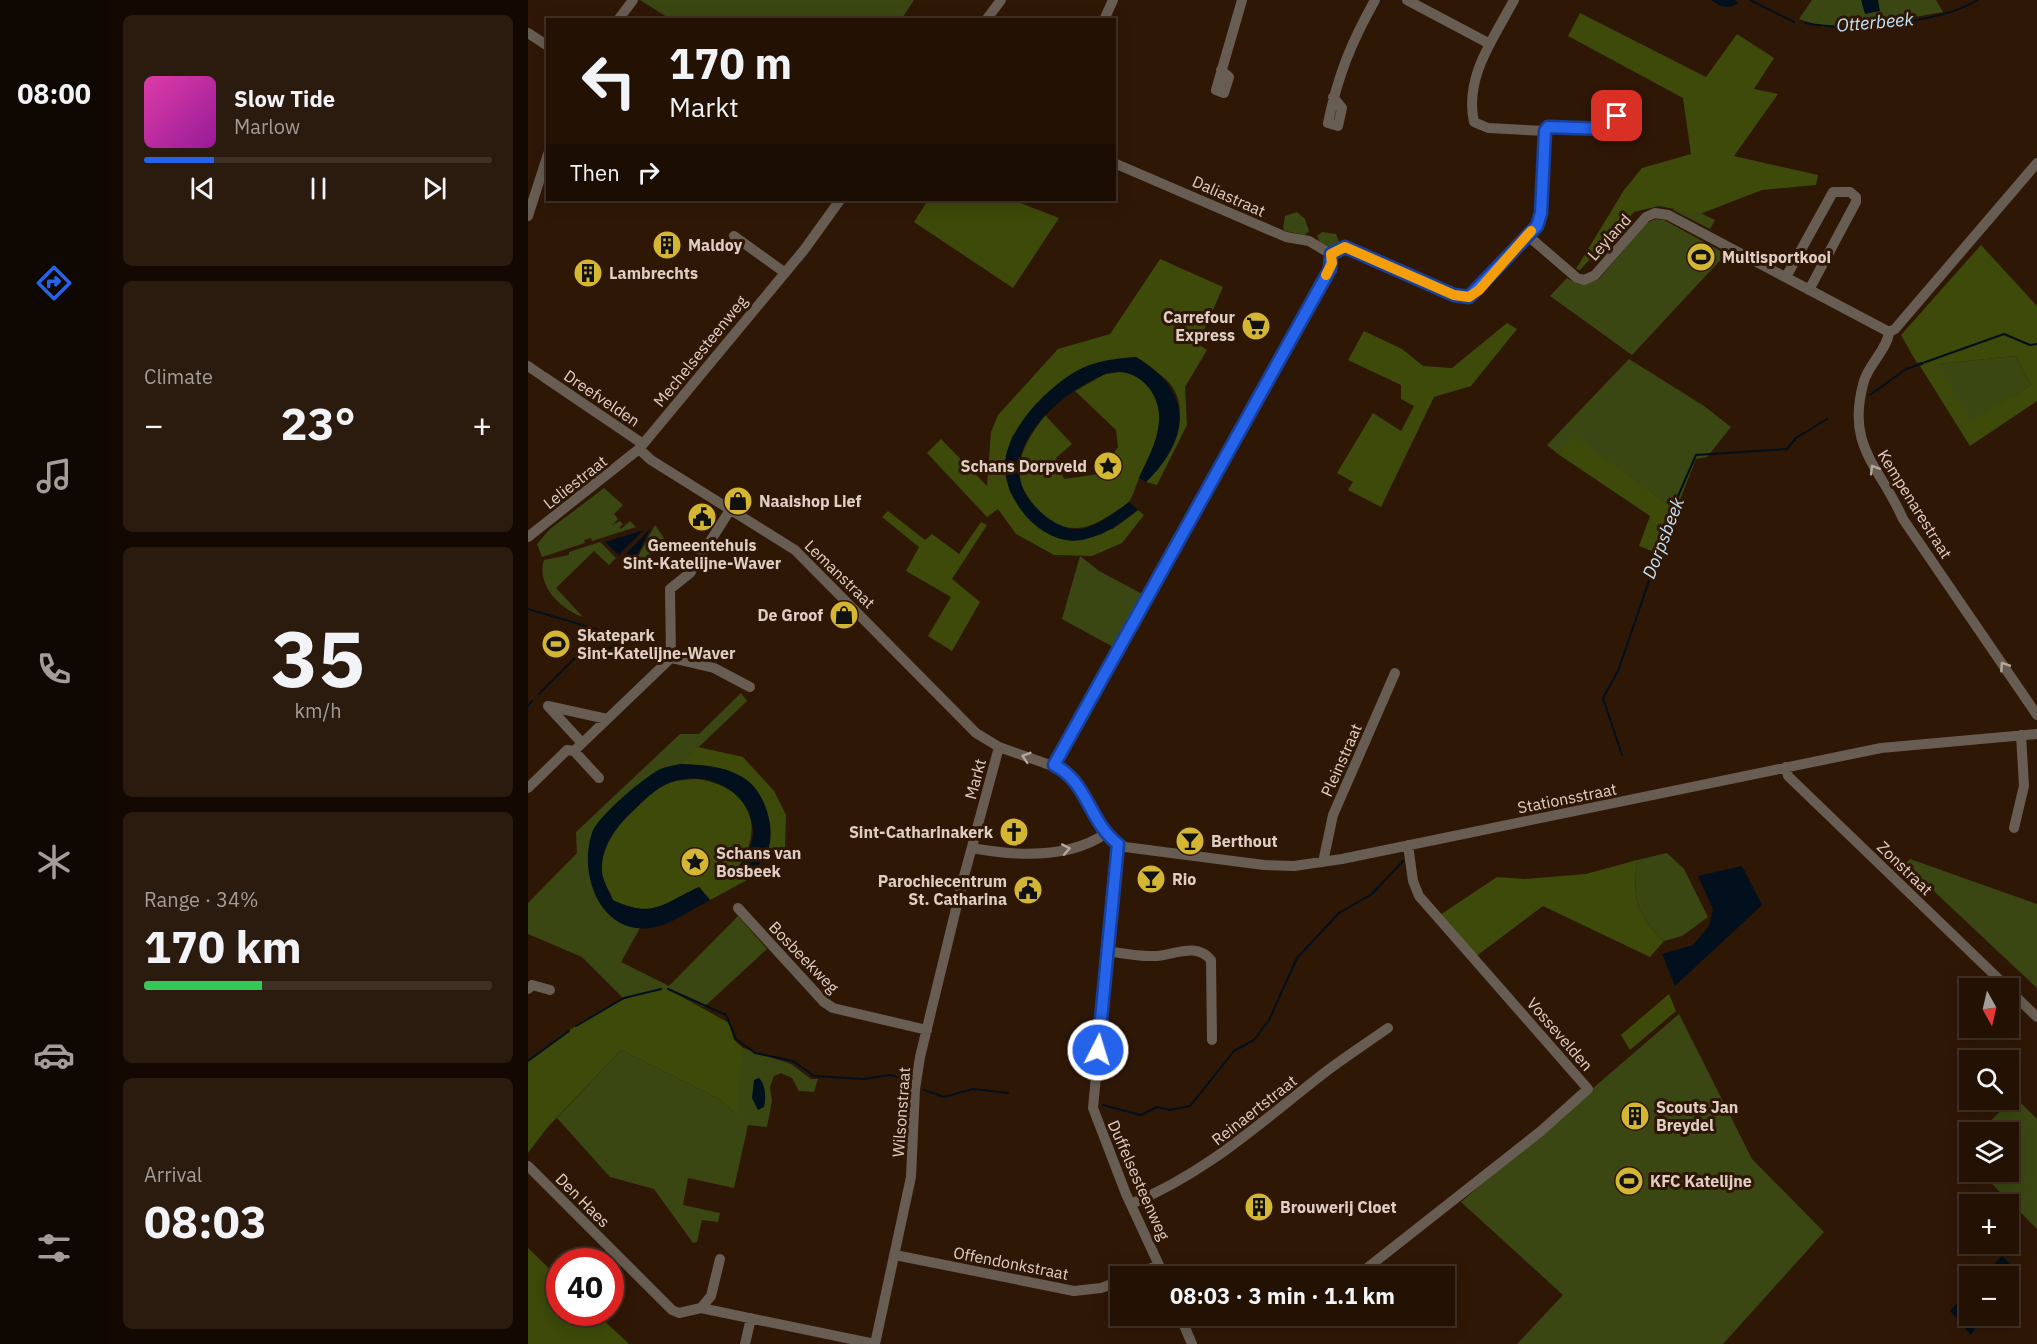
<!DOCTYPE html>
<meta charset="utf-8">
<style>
:root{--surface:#231104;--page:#2b1a0e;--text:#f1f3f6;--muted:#a39d9a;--line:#403126;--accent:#2563eb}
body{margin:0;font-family:"IBM Plex Sans",sans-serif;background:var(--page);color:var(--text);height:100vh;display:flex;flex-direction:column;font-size:22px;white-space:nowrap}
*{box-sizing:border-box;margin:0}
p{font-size:20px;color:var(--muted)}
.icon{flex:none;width:33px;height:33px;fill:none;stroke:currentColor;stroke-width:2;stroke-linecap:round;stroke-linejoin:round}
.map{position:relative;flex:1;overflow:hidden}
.panel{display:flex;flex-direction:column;gap:15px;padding:15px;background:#130902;width:420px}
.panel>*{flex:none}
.hud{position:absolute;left:18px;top:18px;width:570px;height:183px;border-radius:0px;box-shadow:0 3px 15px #0003,0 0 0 2px var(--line);background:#231104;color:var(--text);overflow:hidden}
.needle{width:39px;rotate:172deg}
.fabs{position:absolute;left:1431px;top:978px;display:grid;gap:12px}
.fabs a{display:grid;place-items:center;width:60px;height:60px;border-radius:0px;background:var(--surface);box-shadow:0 3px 15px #0003,0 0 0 2px var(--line);font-size:30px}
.speed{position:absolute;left:18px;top:1248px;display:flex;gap:12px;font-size:30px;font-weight:700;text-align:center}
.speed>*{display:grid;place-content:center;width:78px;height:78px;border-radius:50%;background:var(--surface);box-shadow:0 3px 15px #0003,0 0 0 2px var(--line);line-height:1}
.speed .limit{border:9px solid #d22;background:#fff;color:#111}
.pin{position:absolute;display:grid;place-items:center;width:51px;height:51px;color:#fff;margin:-26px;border-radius:12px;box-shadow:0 3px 9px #0006}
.me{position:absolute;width:66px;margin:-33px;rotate:5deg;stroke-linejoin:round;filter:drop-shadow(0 0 4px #0008)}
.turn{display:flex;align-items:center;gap:21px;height:126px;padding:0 24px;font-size:27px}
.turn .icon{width:78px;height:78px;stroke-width:2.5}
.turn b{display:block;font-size:42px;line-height:51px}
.then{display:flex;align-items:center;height:57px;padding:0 24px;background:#0003;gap:12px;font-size:22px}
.big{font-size:45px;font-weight:700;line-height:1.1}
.panel .tile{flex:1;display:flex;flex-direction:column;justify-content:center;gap:9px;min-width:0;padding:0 21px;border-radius:9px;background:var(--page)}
.panel .dial{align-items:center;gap:0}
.dial b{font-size:78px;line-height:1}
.song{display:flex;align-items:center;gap:18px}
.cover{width:72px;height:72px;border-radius:9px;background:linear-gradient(135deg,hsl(320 70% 55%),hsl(300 70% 35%))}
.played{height:6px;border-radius:3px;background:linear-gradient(90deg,var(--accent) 20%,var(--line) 20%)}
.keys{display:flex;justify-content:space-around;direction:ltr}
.heat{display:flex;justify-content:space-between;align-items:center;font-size:33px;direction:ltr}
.charge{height:9px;border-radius:4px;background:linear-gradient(90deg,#34c759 34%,var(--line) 0)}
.trip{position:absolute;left:582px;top:1266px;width:345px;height:60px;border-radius:0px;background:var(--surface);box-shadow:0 3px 15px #0003,0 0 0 2px var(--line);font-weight:700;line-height:60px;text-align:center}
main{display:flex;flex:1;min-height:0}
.dock{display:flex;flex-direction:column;width:108px;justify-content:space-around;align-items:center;background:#0e0702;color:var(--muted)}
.dock .icon{width:42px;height:42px}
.dock .on{color:var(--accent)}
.dock b{font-size:27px;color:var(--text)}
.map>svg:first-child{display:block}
.green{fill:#3b4713}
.forest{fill:#3d4a09;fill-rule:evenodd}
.water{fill:#01101c}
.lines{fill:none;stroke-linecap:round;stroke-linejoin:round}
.stream{stroke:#01101c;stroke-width:2}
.minor{stroke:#685d52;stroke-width:10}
.oneway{stroke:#b6a69c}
.route-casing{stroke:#184099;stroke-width:15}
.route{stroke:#2563eb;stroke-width:10}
.slow{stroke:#f59e0b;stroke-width:10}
.labels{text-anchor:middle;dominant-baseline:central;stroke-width:6;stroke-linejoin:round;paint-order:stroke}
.street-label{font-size:16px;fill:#e0cec4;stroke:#2f1706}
.poi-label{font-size:16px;font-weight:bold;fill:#e0cec4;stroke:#2f1706;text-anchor:start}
.water-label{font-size:18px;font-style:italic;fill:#c2e2f9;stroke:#2f1706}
</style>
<main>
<nav class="dock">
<b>08:00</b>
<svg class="icon on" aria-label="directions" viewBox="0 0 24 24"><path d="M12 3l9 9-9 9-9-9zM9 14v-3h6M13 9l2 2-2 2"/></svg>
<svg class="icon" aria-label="music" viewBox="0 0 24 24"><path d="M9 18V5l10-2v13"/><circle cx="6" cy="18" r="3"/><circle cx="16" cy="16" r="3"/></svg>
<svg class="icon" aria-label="phone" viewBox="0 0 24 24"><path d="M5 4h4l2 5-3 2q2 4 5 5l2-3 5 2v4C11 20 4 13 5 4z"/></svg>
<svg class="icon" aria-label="climate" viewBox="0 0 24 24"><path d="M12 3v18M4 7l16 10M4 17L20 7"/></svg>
<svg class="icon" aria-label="car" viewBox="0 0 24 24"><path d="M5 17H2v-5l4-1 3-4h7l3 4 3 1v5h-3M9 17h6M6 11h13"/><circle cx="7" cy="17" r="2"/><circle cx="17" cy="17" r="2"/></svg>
<svg class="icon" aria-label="filters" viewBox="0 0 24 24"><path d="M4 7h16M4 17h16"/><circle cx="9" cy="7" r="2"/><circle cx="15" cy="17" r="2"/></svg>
</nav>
<section class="panel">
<div class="tile">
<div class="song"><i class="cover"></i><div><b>Slow Tide</b><p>Marlow</p></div></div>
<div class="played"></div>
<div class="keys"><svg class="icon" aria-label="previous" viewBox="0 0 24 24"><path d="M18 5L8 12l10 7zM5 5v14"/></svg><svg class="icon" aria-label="pause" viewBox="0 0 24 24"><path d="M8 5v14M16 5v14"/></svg><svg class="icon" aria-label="next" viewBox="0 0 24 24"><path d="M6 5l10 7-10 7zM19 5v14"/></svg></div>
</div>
<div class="tile"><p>Climate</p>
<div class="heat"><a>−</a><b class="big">23°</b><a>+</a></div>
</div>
<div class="tile dial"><b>35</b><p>km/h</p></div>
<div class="tile"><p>Range · 34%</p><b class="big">170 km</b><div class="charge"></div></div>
<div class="tile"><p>Arrival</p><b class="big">08:03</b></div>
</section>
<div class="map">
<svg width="1509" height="1344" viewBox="0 0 1509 1344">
<rect width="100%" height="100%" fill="#2f1706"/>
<path class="green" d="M112,0H386L373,20L142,19Z
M1284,0H1408L1415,12L1363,21L1295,27L1271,19Z
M1150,202L1187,220L1182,229L1145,210Z
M769,212L777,219L781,231L777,235L757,231L755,228L757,216Z
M1128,219L1136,220L1198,254L1104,355L1022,296L1039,278L1050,284L1071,279L1119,223Z
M794,232L808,234L812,244L804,248L792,242L789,236Z
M1487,356L1503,385L1442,422L1409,364Z
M1101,359L1176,406L1203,427L1179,457L1168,459L1148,510L1047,437L1030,454L1019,445Z
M76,488L95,505L86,514L90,519L84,525L92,521L95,524L92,527L93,529L102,521L108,527L64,541L63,538L56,540L57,543L14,557L9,544L22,529Z
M127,525L136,538L105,571L103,569Z
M72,542L88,558L81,565L66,551L28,588L55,617C32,609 8,585 16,560L41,555V552Z
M552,556L571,571L616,595L587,648L534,619Z
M213,693L219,701L153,764L133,769L84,808L106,928H112L93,962L141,986L210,916L239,949L176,1007L140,989L95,998L54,957L0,934V903L49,853L48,832L152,734H171Z
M1139,853L1156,869L1180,917L1154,936L1136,941C1107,913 1105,899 1109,860Z
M1382,859L1509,904V988L1377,864Z
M1151,1014L1224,1159L1296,1232L1195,1344H989L1035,1295L933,1202Z
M215,1048L263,1064L283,1079H290L286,1092L271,1091L264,1078L253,1073L246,1076L242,1087L244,1101L239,1127L220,1125L206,1188L160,1178L155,1205L192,1213L190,1222L174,1220L169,1242L165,1243L126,1189L82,1177L29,1118L93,1050L191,1099L208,1114Z
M1487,1097L1509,1119V1229L1452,1172H1480V1132H1451Z"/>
<path class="forest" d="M1052,13L1178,77L1209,34L1246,58L1226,89L1250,94L1206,156L1290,175L1288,185L1234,190L1172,214L1131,206L1106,212L1052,270L1048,269L1096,190L1114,168L1163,154L1155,98L1040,36Z
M400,200H485L531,218L485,288L386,222Z
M1453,245L1509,306V401L1442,446L1392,366L1395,365L1394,362L1389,363L1373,335ZM1487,356L1503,385L1442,421L1410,364Z
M632,259L695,287L670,344L679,350L657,387L659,425L629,485L618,482C640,461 664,418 645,388C638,376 619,366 608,357L509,403L484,437L476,466L482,492L527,537L585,529L610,510L616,515L594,543L564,556L526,555L488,534L470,509L459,517L399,453L413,439L459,486L463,432L470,415L530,349L582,334Z
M979,323L989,329L943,386L906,397L853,507L820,490L825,482L809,473L845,413L873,431L886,406L873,399V385L820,360L836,331L874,349L895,366L924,368Z
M600,371C606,375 615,379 619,384C645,412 624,450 611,478C608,485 605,497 600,503C594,509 584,514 577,518C545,538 521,527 500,497C479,468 500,439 517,415L544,444L528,458L536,479L571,474L590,447L588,430L547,391L577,374Z
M1047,436L1148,510L1129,553L1111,546L1122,516L1030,454Z
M360,511L397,540L404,534L431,554L453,522L459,525L424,579L452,602L424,651L400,636L423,597L378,571L391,547L354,517Z
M170,747L215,757L246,791L258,815L257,848H241C244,783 212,766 153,764Z
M169,779C220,786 239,824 210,868L219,880L182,900L171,887C134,904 126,919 85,901C82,892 74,879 74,870C73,839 105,805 129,788C141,780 155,780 169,779Z
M1109,860C1105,899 1107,913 1136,941L1122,957L1015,906L947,957L912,915L969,877L997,879L1058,874Z
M125,989H140L201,1023L206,1040L215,1048L209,1115L191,1099L93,1050L19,1128L0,1153V1061C39,1031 77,1002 125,989Z
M1141,994L1148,1011L1102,1050L1093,1035Z
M0,1248L31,1278L32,1312L68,1313L101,1344H0Z"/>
<path class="water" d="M1183,0H1207L1210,3C1198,10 1194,7 1183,0Z
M1333,0H1350L1352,11L1337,14Z
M608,357C665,391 664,437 618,482L611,478C619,460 630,442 631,422C634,390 604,361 573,376C522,399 454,464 516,515C526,523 540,531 553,529C570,526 587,512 601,502L610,510C593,523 579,534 558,539C518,550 476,503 477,465C477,429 526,379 559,366C575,360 591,358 608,357Z
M123,528L103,567L94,558Z
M116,530L91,555L77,542Z
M153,764C176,765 201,766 220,781C237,794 248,829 240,849C235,861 226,870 219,880L210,868C217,857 226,844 225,830C222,791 179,769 144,782C127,788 117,800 104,812C88,827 73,847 74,871C74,880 82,892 85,900C125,919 134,904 171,887L182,900C164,909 143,925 123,928C72,935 50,874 64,833C69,817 119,774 135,768C141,766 147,765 153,764Z
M1214,866L1234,905L1147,986L1134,954L1165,945L1181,926L1185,909L1170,876Z
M231,1078C238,1085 238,1098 236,1107L230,1110L224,1098L226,1080Z
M1474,1256L1483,1265L1477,1276H1455Z
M1441,1290L1442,1316H1455L1443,1335L1422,1311Z"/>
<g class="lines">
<path class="stream" d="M1222,0L1266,22
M1277,23C1320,32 1412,23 1450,0
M1342,395L1378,369L1476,334L1502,345L1509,344
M0,609L71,630L63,642L11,694
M68,660L96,636
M0,706L4,701
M1094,755L1075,698L1090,671L1121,581L1131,540L1168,455L1259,449L1268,438L1299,419
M140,989L198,1015L208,1039L227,1053L265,1061L286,1076L335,1079L362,1075L379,1080
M48,1026L96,998L133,989
M0,1061L41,1031
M396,1090L416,1097L445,1089L480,1093
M575,1105L613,1115L629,1107L642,1110L662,1106L706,1051L726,1040L741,1020L769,958L811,913L844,894L875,861"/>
<path class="minor" d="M879,0L962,44
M90,20L105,0
M458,20L473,0
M576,20L585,0
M0,33L20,46
M693,70L701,77L696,93L688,90L714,0
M805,97L814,108L810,126L800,123C810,75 823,43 847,0
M1017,131L1021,127L1079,129L1106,127L1104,111L1089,116L1079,129
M586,163L758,237L781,241L803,254
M1509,163L1367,329L1361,332C1360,348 1341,364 1336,381C1317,447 1352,466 1375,519L1509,715
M0,216L20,154
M999,235L1049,278L1056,280L1067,275L1118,217L1127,213L1140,215L1361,332
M206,236L256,272
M803,254L817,247L933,298L941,297L951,290L1009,226L1013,213L1017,131L960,128L946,122C936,77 966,38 986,0
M1258,277L1305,192H1322L1328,197V202L1281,290
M0,366L13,375
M16,377L115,444
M111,449L123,460L267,550L448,733L471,747L539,771L550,784L577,834L597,847L736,865L766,866L814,859L1353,748L1509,734
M202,510L162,573L142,589L143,658L186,668L222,687
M0,537L111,449L276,250L312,200
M20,706L79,719
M20,706L54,743
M46,751L71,778
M526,765L802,269L803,254
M1258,767L1260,776L1480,988
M0,788L39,750L46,751L143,658
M1486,828L1496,786L1493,735
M590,844L565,1108L598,1194L636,1276
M444,848C487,856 540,859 577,834
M795,862L805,815L867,673
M210,908L296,1002L305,1008L399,1030
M578,951C594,953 610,957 626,956C644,956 668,941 683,960L684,1040
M0,989L4,985L22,990
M1480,989L1509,1017
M0,1166L144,1310L151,1313L173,1308L347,1344
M603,1204C681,1172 735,1120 800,1070C820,1055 840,1042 860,1028
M367,1255L546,1291L573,1288L592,1281
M604,1276L631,1265
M829,1276L1013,1131L1060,1089L891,896L885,881L880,845
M173,1308L183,1296L192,1259
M652,1316L664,1344
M217,1344L223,1318
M347,1344L383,1177L387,1089L392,1057L435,880L471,747"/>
</g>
<defs><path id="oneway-chevron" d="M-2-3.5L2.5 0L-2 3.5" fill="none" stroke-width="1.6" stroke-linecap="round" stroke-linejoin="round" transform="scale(1.5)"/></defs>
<g class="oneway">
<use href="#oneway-chevron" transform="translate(1346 469) rotate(-121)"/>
<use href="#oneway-chevron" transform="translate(1476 666) rotate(-124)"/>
<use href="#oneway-chevron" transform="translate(498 757) rotate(-163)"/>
<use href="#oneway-chevron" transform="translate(538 849) rotate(-11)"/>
</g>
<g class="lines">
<g class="route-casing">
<path id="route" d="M570,1050L590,844C561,822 560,782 526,765L802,269L803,254L817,247L926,295L941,297L1009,226L1013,213L1017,131L1020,127L1079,129L1089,116"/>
</g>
<use href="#route" class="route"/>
<path class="slow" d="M798,275L804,263L803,254L817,247L926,295L941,297L951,290L1003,231"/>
</g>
<defs>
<g id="building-disc" transform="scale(1.5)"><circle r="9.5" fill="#d4b635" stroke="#2f1706"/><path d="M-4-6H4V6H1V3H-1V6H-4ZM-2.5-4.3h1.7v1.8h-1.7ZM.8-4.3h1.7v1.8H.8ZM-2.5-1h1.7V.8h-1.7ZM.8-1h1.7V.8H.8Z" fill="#111"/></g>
<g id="stadium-disc" transform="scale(1.5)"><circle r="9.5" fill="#d4b635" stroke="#2f1706"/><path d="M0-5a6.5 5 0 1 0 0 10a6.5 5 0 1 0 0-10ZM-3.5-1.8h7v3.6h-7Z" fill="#111"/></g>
<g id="supermarket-disc" transform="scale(1.5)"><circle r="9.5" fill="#d4b635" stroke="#2f1706"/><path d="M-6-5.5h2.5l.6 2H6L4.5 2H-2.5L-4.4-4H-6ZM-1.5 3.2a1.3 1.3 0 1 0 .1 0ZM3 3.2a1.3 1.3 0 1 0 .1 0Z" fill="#111"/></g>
<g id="sight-disc" transform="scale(1.5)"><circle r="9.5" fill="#d4b635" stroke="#2f1706"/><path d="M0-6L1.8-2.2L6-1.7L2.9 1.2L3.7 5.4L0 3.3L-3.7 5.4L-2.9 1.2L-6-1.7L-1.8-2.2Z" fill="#111"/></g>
<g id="shop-disc" transform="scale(1.5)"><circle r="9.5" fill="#d4b635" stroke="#2f1706"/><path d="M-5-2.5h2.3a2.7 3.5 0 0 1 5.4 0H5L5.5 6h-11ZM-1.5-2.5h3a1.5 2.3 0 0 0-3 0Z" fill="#111"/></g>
<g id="civic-disc" transform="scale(1.5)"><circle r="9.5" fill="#d4b635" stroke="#2f1706"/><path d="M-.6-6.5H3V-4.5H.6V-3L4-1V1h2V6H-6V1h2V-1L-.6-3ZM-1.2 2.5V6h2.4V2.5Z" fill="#111"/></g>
<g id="church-disc" transform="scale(1.5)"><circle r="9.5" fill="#d4b635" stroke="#2f1706"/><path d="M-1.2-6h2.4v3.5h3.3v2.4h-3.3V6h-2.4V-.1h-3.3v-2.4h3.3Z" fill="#111"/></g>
<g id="bar-disc" transform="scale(1.5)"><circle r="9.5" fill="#d4b635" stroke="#2f1706"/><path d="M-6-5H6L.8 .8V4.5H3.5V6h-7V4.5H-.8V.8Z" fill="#111"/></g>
</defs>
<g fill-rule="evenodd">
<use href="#building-disc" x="139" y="245"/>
<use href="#stadium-disc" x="1173" y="257"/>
<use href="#building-disc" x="60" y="273"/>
<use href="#supermarket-disc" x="728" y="326"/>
<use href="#sight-disc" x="580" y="466"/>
<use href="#shop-disc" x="210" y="501"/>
<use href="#civic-disc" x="174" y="517"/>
<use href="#shop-disc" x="316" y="615"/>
<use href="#stadium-disc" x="28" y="644"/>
<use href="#church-disc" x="486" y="832"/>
<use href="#bar-disc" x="662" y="841"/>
<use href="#sight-disc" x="167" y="862"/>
<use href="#bar-disc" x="623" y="879"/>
<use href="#civic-disc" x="500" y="890"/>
<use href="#building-disc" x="1107" y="1116"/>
<use href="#stadium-disc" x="1101" y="1181"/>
<use href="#building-disc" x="731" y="1207"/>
</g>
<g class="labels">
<g class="street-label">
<text transform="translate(701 196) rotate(24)">Daliastraat</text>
<text transform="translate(1081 237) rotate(-48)">Leyland</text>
<text transform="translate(172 351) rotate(-51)">Mechelsesteenweg</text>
<text transform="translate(74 398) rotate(34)">Dreefvelden</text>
<text transform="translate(47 482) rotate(-38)">Leliestraat</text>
<text transform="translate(1387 504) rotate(58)">Kempenarestraat</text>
<text transform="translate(312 574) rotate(44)">Lemanstraat</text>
<text transform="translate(813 760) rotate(-66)">Pleinstraat</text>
<text transform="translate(447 779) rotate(-75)">Markt</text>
<text transform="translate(1039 798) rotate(-11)">Stationsstraat</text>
<text transform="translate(1377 868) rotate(44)">Zonstraat</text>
<text transform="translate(276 957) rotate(46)">Bosbeekweg</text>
<text transform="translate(1032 1034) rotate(49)">Vossevelden</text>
<text transform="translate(726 1110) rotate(-38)">Reinaertstraat</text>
<text transform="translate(373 1112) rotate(-86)">Wilsonstraat</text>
<text transform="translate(611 1180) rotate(66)">Duffelsesteenweg</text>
<text transform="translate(55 1200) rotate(45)">Den Haes</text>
<text transform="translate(483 1263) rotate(11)">Offendonkstraat</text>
</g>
<g class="poi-label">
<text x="160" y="245">Maldoy</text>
<text x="1194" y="257">Multisportkooi</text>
<text x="81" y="273">Lambrechts</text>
<text x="707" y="317" text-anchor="end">Carrefour<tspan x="707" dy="18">Express</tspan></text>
<text x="559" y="466" text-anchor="end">Schans Dorpveld</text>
<text x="231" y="501">Naaishop Lief</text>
<text x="174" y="545" text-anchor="middle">Gemeentehuis<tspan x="174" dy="18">Sint-Katelijne-Waver</tspan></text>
<text x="295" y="615" text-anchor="end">De Groof</text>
<text x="49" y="635">Skatepark<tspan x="49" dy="18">Sint-Katelijne-Waver</tspan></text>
<text x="465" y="832" text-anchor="end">Sint-Catharinakerk</text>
<text x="683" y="841">Berthout</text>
<text x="188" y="853">Schans van<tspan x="188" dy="18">Bosbeek</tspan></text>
<text x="644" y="879">Rio</text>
<text x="479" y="881" text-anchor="end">Parochiecentrum<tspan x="479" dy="18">St. Catharina</tspan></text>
<text x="1128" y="1107">Scouts Jan<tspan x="1128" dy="18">Breydel</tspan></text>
<text x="1122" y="1181">KFC Katelijne</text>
<text x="752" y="1207">Brouwerij Cloet</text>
</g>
<g class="water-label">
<text transform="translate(1347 22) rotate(-5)">Otterbeek</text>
<text transform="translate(1135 538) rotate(-69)">Dorpsbeek</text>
</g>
</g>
</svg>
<div class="fabs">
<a><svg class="needle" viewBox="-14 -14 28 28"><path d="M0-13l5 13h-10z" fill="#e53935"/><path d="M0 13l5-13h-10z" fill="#a39d9a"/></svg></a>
<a><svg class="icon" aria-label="search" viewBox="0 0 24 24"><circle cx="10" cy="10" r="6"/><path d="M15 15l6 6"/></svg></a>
<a><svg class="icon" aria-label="layers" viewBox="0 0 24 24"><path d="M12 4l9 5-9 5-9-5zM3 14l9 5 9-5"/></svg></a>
<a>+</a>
<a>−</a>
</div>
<div class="speed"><div class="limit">40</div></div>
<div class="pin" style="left:1089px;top:116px;background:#d93025"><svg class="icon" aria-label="arrive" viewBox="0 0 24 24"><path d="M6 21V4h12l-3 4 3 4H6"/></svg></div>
<svg class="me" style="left:570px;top:1050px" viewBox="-20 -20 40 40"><circle r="17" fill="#2563eb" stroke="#fff" stroke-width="3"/><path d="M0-11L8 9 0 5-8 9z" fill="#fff"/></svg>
<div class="trip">08:03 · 3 min · 1.1 km</div>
<div class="hud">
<div class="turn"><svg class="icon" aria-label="left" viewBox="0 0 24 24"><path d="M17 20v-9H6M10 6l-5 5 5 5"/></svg><div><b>170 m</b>Markt</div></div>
<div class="then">Then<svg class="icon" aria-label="right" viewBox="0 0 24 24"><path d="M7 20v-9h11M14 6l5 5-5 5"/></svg></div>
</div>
</div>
</main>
